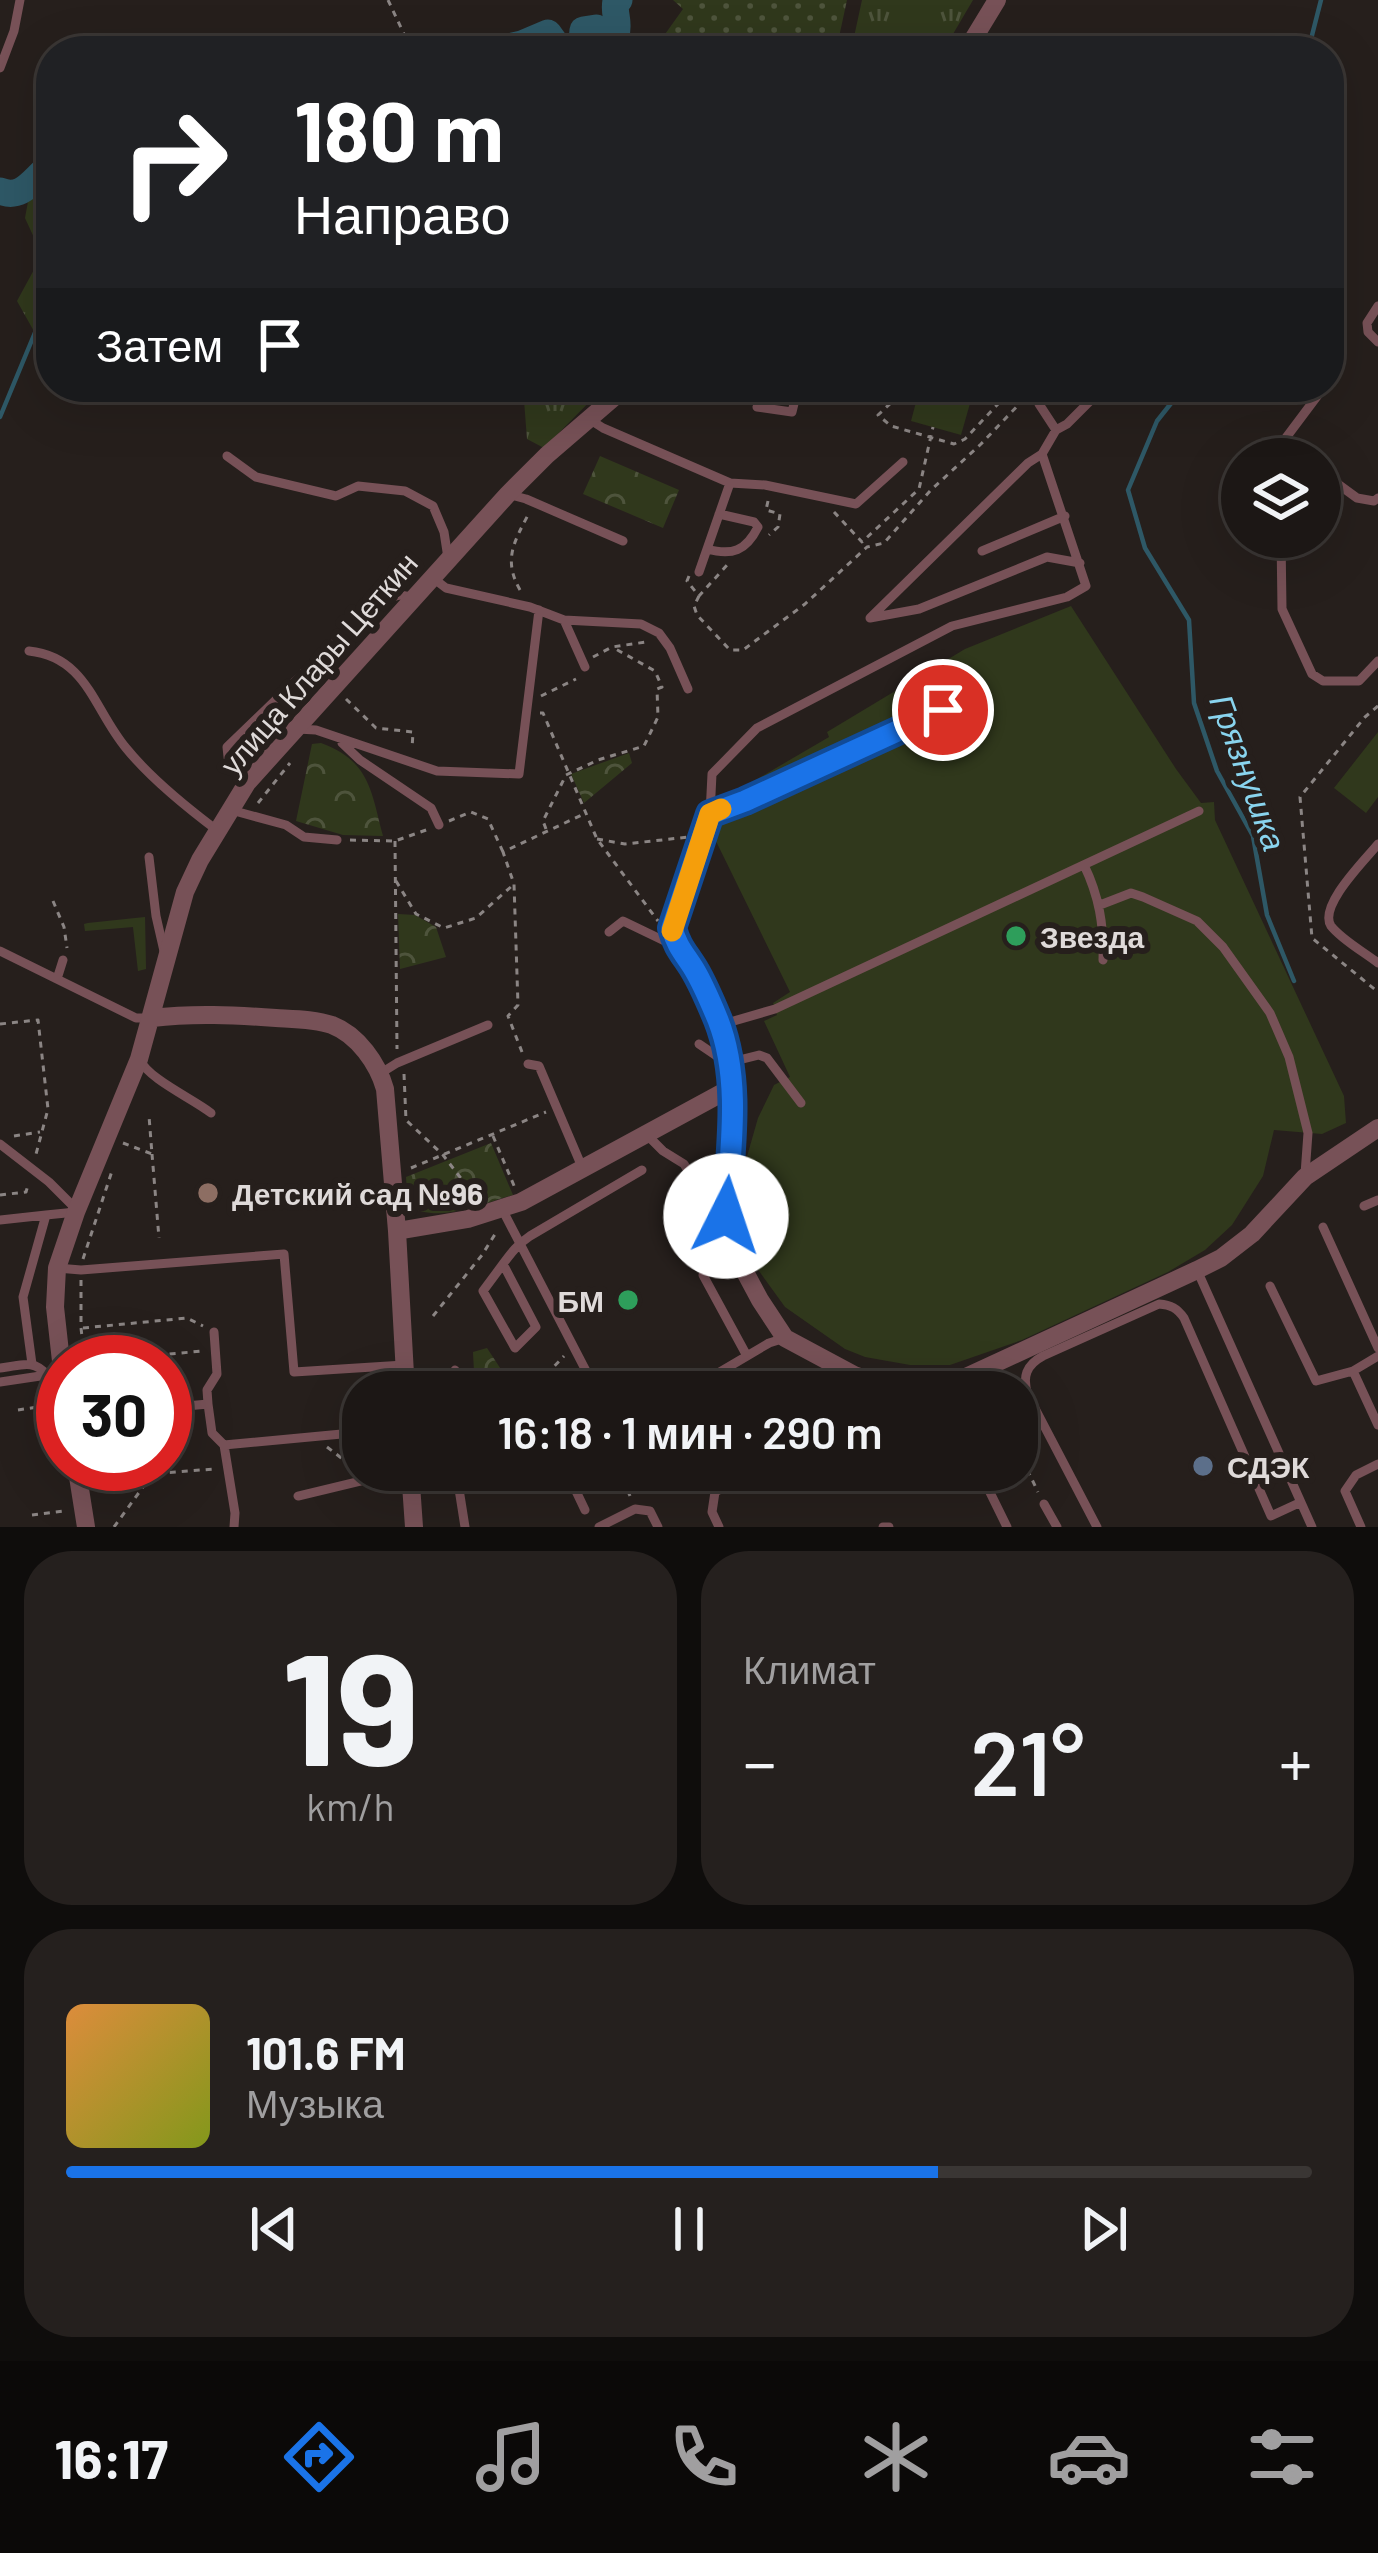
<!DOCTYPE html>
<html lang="ru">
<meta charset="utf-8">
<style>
:root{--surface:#1c1715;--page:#25201e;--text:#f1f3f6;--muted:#a09fa0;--line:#3a3634;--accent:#1a73e8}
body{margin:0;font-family:Barlow,sans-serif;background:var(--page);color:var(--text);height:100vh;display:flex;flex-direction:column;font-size:45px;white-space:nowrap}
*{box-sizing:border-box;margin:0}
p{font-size:39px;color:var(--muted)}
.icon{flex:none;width:66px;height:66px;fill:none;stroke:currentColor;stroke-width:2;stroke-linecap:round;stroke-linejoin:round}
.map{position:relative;height:1527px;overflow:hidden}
.panel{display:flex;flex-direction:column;gap:24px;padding:24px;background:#0f0d0c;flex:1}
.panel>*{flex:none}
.top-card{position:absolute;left:36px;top:36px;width:1308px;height:366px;border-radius:48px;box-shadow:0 12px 48px #0002,0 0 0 3px var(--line);background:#202124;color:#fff;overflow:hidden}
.tools{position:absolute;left:1221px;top:438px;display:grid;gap:24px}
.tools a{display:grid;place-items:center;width:120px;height:120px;border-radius:50%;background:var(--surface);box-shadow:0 12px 48px #0002,0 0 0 3px var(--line);font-size:60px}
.speed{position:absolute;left:36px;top:1335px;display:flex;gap:24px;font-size:60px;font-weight:700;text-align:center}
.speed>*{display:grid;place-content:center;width:156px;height:156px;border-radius:50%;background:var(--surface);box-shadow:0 12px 48px #0002,0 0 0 3px var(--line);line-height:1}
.speed .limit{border:18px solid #d22;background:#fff;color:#111}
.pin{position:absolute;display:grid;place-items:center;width:102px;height:102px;color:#fff;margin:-51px;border:6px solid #fff;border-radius:50%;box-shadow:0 3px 12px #0007}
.me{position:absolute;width:132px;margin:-66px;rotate:4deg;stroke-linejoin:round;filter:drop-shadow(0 0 9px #0008)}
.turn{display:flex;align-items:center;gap:42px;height:252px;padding:0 60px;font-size:54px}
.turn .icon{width:156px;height:156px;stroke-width:2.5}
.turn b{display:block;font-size:84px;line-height:102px}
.then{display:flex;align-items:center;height:114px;padding:0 60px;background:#0003;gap:24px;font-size:45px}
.big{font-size:90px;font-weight:600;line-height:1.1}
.panel .tile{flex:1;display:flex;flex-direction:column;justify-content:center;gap:18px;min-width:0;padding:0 42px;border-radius:48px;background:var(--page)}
.panel .dial{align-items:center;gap:0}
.dial b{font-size:156px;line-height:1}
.song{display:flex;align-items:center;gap:36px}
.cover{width:144px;height:144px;border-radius:18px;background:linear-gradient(135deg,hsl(30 70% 55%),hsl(70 70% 35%))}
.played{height:12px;border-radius:6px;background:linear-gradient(90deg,var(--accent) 70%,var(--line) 70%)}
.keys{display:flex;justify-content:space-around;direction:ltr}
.heat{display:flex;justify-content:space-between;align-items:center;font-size:66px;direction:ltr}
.panel .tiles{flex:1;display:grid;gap:24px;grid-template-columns:1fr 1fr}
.tile:last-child{grid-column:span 2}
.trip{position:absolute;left:342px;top:1371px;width:696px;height:120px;border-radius:48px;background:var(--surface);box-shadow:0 12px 48px #0002,0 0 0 3px var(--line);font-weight:600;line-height:120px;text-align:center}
.tab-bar{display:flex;height:192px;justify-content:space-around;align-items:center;background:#0b0908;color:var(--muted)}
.tab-bar .icon{width:84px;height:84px}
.tab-bar .active{color:var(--accent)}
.tab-bar b{font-size:54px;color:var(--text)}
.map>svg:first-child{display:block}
.grass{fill:url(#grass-tufts)}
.park{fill:url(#park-crowns)}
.garden{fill:url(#garden-dots)}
.pitch{fill:#30381c}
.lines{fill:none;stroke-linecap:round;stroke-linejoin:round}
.stream{stroke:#2e5866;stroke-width:4.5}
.river{stroke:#2e5866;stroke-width:27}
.path{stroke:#8b8584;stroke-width:3;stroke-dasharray:6 6;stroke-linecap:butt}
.service{stroke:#775157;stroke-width:9}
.minor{stroke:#775157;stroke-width:18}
.route-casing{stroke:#114b97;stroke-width:30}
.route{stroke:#1a73e8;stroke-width:21}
.slow{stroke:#f59e0b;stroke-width:21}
.leisure-dot{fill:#2e9e5b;stroke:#261f1c;stroke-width:4.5}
.education-dot{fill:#8d6e63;stroke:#261f1c;stroke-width:4.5}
.service-dot{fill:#5c6f8a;stroke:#261f1c;stroke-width:4.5}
.labels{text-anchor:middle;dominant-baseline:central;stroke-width:12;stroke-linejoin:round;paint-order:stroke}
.street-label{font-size:30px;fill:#dfdad9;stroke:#261f1c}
.poi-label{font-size:30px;font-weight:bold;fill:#dfdad9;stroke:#261f1c;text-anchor:start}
.water-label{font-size:33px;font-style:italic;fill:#89d4ee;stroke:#261f1c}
</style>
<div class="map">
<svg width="1378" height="1527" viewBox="0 0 1378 1527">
<defs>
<pattern id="grass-tufts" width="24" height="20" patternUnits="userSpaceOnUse" patternTransform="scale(3)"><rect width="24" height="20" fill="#30381c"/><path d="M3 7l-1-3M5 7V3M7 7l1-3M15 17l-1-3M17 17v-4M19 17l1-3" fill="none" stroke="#4e543c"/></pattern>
<pattern id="park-crowns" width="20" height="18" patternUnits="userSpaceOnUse" patternTransform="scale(3)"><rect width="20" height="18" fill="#30381c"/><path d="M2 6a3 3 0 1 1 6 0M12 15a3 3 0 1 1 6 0" fill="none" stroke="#4e543c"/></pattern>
<pattern id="garden-dots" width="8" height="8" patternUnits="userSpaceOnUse" patternTransform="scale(3)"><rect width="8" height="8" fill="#30381c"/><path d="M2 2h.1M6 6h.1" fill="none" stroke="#4e543c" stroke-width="1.8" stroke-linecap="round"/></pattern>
</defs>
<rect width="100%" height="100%" fill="#261f1c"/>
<path class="grass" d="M862,0H973L943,51H851Z
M51,159V330L40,342L17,301L42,255L25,218L35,164Z
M523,387H604L544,448L527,439Z
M145,917L146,969L138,971L133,927L85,931L84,924L88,923Z"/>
<path class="park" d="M600,456L679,490L663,528L583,494Z
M321,743C370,761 371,791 383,836L343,835L296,821L312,744Z
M629,753L632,763L584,803L571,774Z
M398,914L415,915L436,927L446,957L400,969Z
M491,1143L513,1195C481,1204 439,1224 408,1206L406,1177Z
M487,1348L516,1392H475L473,1352Z"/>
<path class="garden" d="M673,0H847L836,51H653L683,9Z"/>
<path class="pitch" d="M920,387H949L973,393L961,435L911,421Z
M1071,606L1176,769L1201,803L1214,802L1215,820L1344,1096L1346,1123L1322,1134L1274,1130L1263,1176L1232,1225L1205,1250L1168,1272L1022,1340L950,1365H910L865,1357L845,1349L785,1307L746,1253L737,1235L735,1214L740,1181L758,1118L774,1085L790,1077L764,1021L777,1015L773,1003L790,992L709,827L727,814L728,799L740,789L829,737L827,732L965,649Z
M1378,732V797L1366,813L1334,788Z"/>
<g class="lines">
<path class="stream" d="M1308,51L1321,0
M1184,387L1157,421L1128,490L1145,548L1189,620L1194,703L1217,771L1253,836L1267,915L1294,981
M0,417L51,294"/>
<path class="river" d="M491,51L522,44L548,33L561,51
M588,51L582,41L583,30L596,28L606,37L616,34C620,22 613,13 616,1L619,0
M0,191C23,201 34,177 51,165"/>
<path class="path" d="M388,0L412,51
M908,387L878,415L891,426L954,444L965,439L1014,387
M953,387L1000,399
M768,501L766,510L780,514L778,527L769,535
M834,512L862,542L919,489L933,427
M689,576L687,581L699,596L728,564
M520,590C503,560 514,542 528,515
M699,596L694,606L697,615L730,650H743L805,604L867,547L884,543L931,490L981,444L1025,398
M593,657L612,647L646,642
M541,696L576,679
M346,699L376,728L413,732L412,749
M1378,706L1365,717L1300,797L1312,938L1378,992
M540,713H543L597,839L658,921
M258,803L290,763
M449,821L471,812L488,819L503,852
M546,829L543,821L566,775L598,760L644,746L658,717L657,689L662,687L655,671L612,647
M597,839L625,844L689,837
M350,840L395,841L429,829
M395,841L397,1049
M396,881L416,914L444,928L476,918L513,885
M53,901L64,927L67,948
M0,1024L38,1020L48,1109L35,1158
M522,1052L508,1016L518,1005L514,884L503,852L586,813
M404,1074L406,1120L443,1155L476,1198
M14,1136L40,1132
M493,1136L515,1188
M123,1143L152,1154L149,1116
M152,1154L159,1238
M411,1168L546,1112
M0,1195L26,1192L28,1185
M83,1259L112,1171
M81,1280V1328L85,1362
M433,1316L482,1255L497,1231
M83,1328L187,1318L203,1326
M86,1362L202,1351
M530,1392L564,1356
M18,1410L51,1405
M327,1447L357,1470
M1017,1448L1038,1492
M619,1470L630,1496
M98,1478L214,1469
M32,1515L63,1511
M114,1527L151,1476"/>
<path class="service" d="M0,68L14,31L20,0
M1378,306L1367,323L1368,332L1378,342
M1329,380L1336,370
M718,387L742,399
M1037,387L1039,404L1056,430L1042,454L1086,586L1067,597L952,626L757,728L712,774L710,814L672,928L677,947L693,969L720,1025L775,1009L1199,811
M757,407L792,412L798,387
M589,419L603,428L730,483L765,485L856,504L903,462
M1056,430L1067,424L1104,387
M1282,443L1304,459
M1042,454L1028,463L870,618L919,609L1047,557L1080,563
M227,456L256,477L336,496L358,486L405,491L433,506L444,532L448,558
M1274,459L1282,443L1324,387
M1320,471L1357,498L1374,501L1378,498
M511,495L526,499L623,541
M1281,537L1282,609L1312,674L1323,681H1359L1378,661
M707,549C732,556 746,551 758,527L754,522L719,514
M982,551L1065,516
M699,572L730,483
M433,578L446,588L530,607L564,620L641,624L659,633L670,648L688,689
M564,620L585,667
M29,651C87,657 94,710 126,748C151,779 186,807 218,831
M297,729L316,730L437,771L519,774L539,610
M342,743L360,760L431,808L439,825
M247,783L229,766L227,747L378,601L400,595L411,597
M231,810L286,825L304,837L337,840
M710,814L744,801L943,710
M1378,844C1365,860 1318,906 1331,926C1342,940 1364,952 1378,963
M149,857L156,916L164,951
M1084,865C1099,896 1104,925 1103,960
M1100,905L1131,893L1143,897L1197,921L1223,947L1270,1013L1289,1057L1308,1133L1305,1174
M609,932L623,921L677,947
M0,951L136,1018H152
M57,979L63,960
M699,1044L727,1063L759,1055L767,1058L801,1103
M139,1059C150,1080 190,1097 211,1113
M528,1064L539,1066L582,1167
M381,1073L397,1063L488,1025
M645,1133L663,1151L684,1164L701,1192
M0,1144L49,1182L77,1210
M1364,1206L1378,1200
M502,1209L597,1392
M46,1215L76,1212
M0,1220L46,1215L23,1297L32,1364
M1323,1227L1378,1348
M503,1264L483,1291L515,1348L536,1327L503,1264C511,1253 518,1244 530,1236L642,1170
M57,1268L81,1270L284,1254L294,1372L404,1365
M1197,1270L1312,1527
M703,1275L747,1356
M1270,1286L1316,1381L1353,1371L1378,1356
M214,1332L217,1374L207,1390L208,1404L212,1433L224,1445L235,1513L234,1527
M0,1368C20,1366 33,1358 47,1375L62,1373
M1353,1371L1378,1425
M0,1382L47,1375
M454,1392L455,1370
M686,1392L769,1343L785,1338
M165,1408L208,1404
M224,1445L363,1432
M456,1470L465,1527
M566,1470L585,1510
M979,1470L1007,1527
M298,1496L406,1470
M1044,1504L1057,1527
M599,1527L635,1509L650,1511L658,1527
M719,1527L712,1512L715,1492L756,1470
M883,1527H889
M1097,1527L1028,1395C1022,1377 1026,1365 1043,1356L1159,1304C1171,1305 1177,1308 1184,1318L1271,1516L1299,1503
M1361,1527L1345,1491L1356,1475L1378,1464"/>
<path class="minor" d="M966,51L997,0
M152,1018C193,1013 234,1015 276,1018C294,1019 315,1019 332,1025C358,1035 378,1064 385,1089L397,1231L406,1392
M720,1025L731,1088L733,1132L726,1216L730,1244L760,1300L785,1338L854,1375L874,1382L910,1386L953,1383L1197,1270L1221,1258L1252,1234L1305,1177L1378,1128
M397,1231L468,1219L521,1202L731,1088
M63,1379L55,1307L57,1268L76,1212L139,1059L185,892L200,860L247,783L508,494L547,455L626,387
M76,1464L86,1527
M410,1470L414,1527"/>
</g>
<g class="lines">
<g class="route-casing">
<path id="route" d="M726,1216C730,1152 742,1081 718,1020C711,1003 703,984 694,969C684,953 677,947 672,928L710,814L745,801L943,710"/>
</g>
<use href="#route" class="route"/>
<path class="slow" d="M672,931L710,814L721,809"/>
</g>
<g class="leisure-dot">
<circle cx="1016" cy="936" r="12"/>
<circle cx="628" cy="1300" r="12"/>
</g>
<circle class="education-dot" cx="208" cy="1193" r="12"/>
<circle class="service-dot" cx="1203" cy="1466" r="12"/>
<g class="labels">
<g class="street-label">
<text transform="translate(318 663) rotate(-49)">улица Клары Цеткин</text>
</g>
<g class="poi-label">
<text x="1040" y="936">Звезда</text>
<text x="232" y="1193">Детский сад №96</text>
<text x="604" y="1300" text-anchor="end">БМ</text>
<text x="1227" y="1466">СДЭК</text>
</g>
<g class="water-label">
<text transform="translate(1249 772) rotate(70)">Грязнушка</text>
</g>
</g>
</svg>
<div class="tools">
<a><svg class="icon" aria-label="layers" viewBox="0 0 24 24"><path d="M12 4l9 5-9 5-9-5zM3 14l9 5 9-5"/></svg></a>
</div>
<div class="speed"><div class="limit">30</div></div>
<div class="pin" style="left:943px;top:710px;background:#d93025"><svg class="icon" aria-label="arrive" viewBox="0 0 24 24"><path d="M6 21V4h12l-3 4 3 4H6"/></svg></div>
<svg class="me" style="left:726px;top:1216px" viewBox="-20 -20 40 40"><circle r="19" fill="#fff"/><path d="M0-13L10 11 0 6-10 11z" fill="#1a73e8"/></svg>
<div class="trip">16:18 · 1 мин · 290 m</div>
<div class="top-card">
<div class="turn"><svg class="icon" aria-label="right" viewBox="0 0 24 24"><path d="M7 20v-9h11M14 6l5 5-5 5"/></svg><div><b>180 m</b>Направо</div></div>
<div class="then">Затем<svg class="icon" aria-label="arrive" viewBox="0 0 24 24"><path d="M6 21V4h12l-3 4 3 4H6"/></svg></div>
</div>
</div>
<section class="panel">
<div class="tiles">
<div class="tile dial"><b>19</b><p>km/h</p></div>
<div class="tile"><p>Климат</p>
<div class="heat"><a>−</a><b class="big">21°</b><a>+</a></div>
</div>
<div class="tile">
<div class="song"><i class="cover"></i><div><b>101.6 FM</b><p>Музыка</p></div></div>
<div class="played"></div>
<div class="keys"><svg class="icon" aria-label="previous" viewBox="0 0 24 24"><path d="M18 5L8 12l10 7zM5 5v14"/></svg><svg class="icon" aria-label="pause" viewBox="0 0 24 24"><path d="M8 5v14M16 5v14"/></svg><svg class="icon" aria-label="next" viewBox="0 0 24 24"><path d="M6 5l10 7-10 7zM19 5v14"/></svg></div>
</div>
</div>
</section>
<nav class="tab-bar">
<b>16:17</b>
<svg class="icon active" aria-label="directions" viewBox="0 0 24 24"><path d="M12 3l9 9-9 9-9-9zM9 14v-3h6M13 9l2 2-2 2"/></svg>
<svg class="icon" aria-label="music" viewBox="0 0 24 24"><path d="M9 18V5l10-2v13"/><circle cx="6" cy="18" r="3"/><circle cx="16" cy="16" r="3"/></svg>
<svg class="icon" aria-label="phone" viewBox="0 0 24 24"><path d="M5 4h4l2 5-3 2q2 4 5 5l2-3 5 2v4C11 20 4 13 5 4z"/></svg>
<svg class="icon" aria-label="climate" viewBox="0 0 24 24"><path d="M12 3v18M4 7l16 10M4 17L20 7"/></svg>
<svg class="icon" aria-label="car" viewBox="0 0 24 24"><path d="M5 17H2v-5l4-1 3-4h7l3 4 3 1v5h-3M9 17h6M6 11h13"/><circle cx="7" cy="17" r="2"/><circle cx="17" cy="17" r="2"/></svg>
<svg class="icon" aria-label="filters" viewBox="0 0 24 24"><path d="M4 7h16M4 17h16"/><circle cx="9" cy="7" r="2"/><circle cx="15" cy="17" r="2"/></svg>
</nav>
